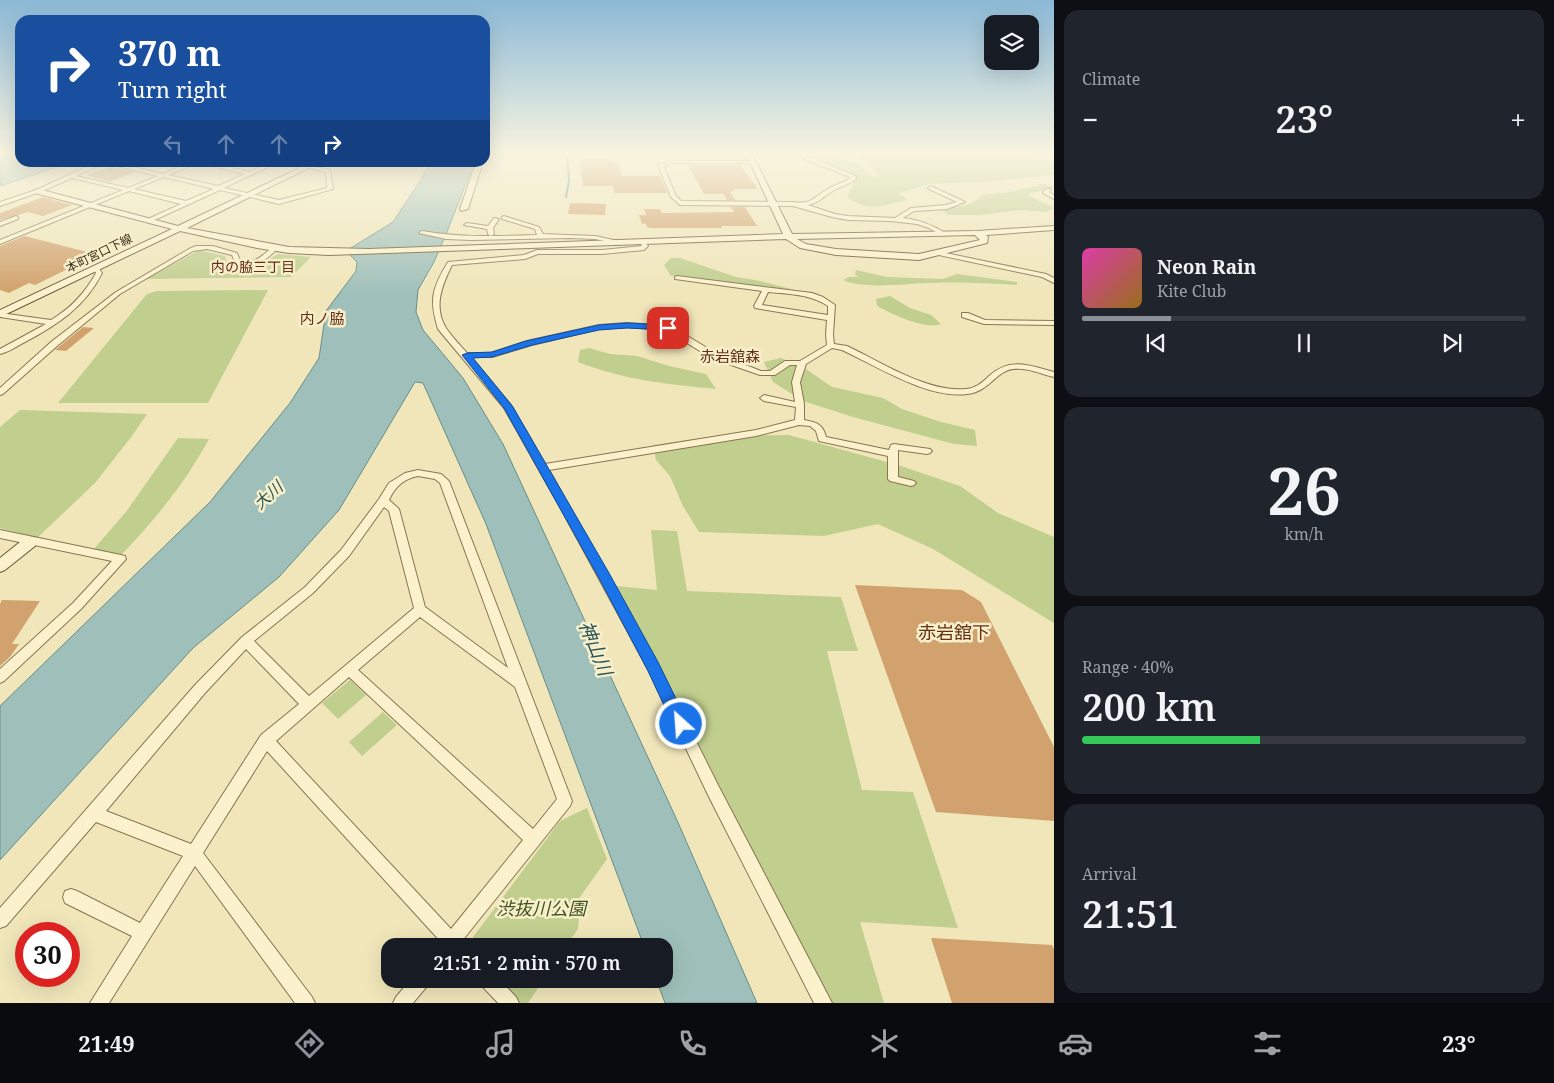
<!DOCTYPE html>
<meta charset="utf-8">
<style>
:root{--surface:#171b24;--page:#20242c;--text:#f1f3f6;--muted:#9ea1a6;--line:#363941;--accent:#8c9099}
body{margin:0;font-family:"Noto Serif","Noto Sans JP",serif;background:var(--page);color:var(--text);height:100vh;display:flex;flex-direction:column;font-size:19px;white-space:nowrap}
*{box-sizing:border-box;margin:0}
p{font-size:16px;color:var(--muted)}
.icon{flex:none;width:28px;height:28px;fill:none;stroke:currentColor;stroke-width:2;stroke-linecap:round;stroke-linejoin:round}
.map{position:relative;flex:1;overflow:hidden}
.details{display:flex;flex-direction:column;gap:10px;padding:10px;background:#0d0f14;width:500px}
.details>*{flex:none}
.guide{position:absolute;left:15px;top:15px;width:475px;height:152px;border-radius:15px;box-shadow:0 5px 20px #0002;background:#1a4fa0;color:#fff;overflow:hidden}
.tools{position:absolute;left:984px;top:15px;display:grid;gap:10px}
.tools a{display:grid;place-items:center;width:55px;height:55px;border-radius:10px;background:var(--surface);box-shadow:0 5px 20px #0002;font-size:25px}
.speed{position:absolute;left:15px;top:922px;display:flex;gap:10px;font-size:25px;font-weight:700;text-align:center}
.speed>*{display:grid;place-content:center;width:65px;height:65px;border-radius:50%;background:var(--surface);box-shadow:0 5px 20px #0002;line-height:1}
.speed .limit{border:8px solid #d22;background:#fff;color:#111}
.pin{position:absolute;display:grid;place-items:center;width:42px;height:42px;color:#fff;margin:-21px;border-radius:10px;box-shadow:0 2px 8px #0006}
.me{position:absolute;width:55px;margin:-28px;rotate:334deg;stroke-linejoin:round;filter:drop-shadow(0 0 4px #0008)}
.turn{display:flex;align-items:center;gap:18px;height:105px;padding:0 20px;font-size:22px}
.turn .icon{width:65px;height:65px;stroke-width:2.5}
.turn b{display:block;font-size:35px;line-height:42px}
.lanes{display:flex;align-items:center;height:48px;padding:0 20px;background:#0003;justify-content:center;gap:25px;direction:ltr}
.lanes .off{opacity:.35}
.big{font-size:38px;font-weight:600;line-height:1.1}
.details .widget{flex:1;display:flex;flex-direction:column;justify-content:center;gap:8px;min-width:0;padding:0 18px;border-radius:15px;background:var(--page)}
.details .dial{align-items:center;gap:0}
.dial b{font-size:65px;line-height:1}
.song{display:flex;align-items:center;gap:15px}
.cover{width:60px;height:60px;border-radius:8px;background:linear-gradient(135deg,hsl(320 70% 55%),hsl(40 70% 35%))}
.played{height:5px;border-radius:2px;background:linear-gradient(90deg,var(--accent) 20%,var(--line) 20%)}
.keys{display:flex;justify-content:space-around;direction:ltr}
.heat{display:flex;justify-content:space-between;align-items:center;font-size:28px;direction:ltr}
.charge{height:8px;border-radius:4px;background:linear-gradient(90deg,#34c759 40%,var(--line) 0)}
.trip{position:absolute;left:381px;top:938px;width:292px;height:50px;border-radius:15px;background:var(--surface);box-shadow:0 5px 20px #0002;font-weight:600;line-height:50px;text-align:center}
.tab-bar{display:flex;height:80px;justify-content:space-around;align-items:center;background:#090b0e;color:var(--muted)}
.tab-bar .icon{width:35px;height:35px}
.tab-bar .current{color:var(--accent)}
.tab-bar b{font-size:22px;color:var(--text)}
main{display:flex;flex:1;min-height:0}
.map>svg:first-child{display:block}
.green{fill:#c0ce8e}
.water{fill:#9fc0ba;stroke:#668e88}
.lines{fill:none;stroke-linecap:round;stroke-linejoin:round}
.stream{stroke:#668e88;stroke-width:2}
.building{fill:#d1a26d}
.street-casing{stroke:#887553;stroke-width:2}
.secondary-casing{stroke:#695637;stroke-width:2}
.street{fill:#fbf2cd;fill-rule:evenodd}
.secondary{fill:#fbf2cd;fill-rule:evenodd}
.route{fill:#1a73e8;stroke:#114b97}
.labels{text-anchor:middle;dominant-baseline:central;stroke-width:5;stroke-linejoin:round;paint-order:stroke}
.far-street-label{font-size:12px;fill:#362a1a;stroke:#f7efca}
.far-neighbourhood-label{font-size:14px;fill:#652f16;stroke:#f7efca}
.far-quarter-label{font-size:15px;fill:#652f16;stroke:#f7efca}
.water-label{font-size:16px;font-style:italic;fill:#285457;stroke:#f7efca}
.quarter-label{font-size:18px;fill:#652f16;stroke:#f7efca}
.near-park-label{font-size:18px;font-style:italic;fill:#40531f;stroke:#f7efca}
.near-water-label{font-size:19px;font-style:italic;fill:#285457;stroke:#f7efca}
</style>
<main>
<div class="map">
<svg width="1054" height="1003" viewBox="0 0 1054 1003">
<rect width="100%" height="100%" fill="#f0e6ba"/>
<path class="green" d="M857,153H1016L1028,159L1054,161V175L984,182L929,184L898,193L907,199L903,201C880,206 868,212 847,197L855,179L812,157L823,155L860,164L871,176L881,177Z
M1045,184L1053,187L1029,194V196L1054,208L1046,212L1020,210L980,215H948L940,208L964,206L972,203L983,195L1010,192Z
M199,250L225,256L228,264L241,269L256,267L278,254L311,257L291,277L147,279Z
M671,258H680L736,277L760,281L795,290L671,276L664,265Z
M856,270L887,277L943,279L957,274L1017,282V285C988,283 960,282 932,283C908,283 864,290 843,280L849,277H858L855,274Z
M268,290L208,403H58L147,294L157,291Z
M890,296L910,308L931,315L941,324C925,330 892,314 877,306L876,299Z
M589,348L610,354L637,356L669,366L706,374L716,389C667,384 624,380 578,362L580,350Z
M781,358L803,367L832,387L883,398L902,409L941,422L975,430L977,446L954,444L853,417L803,401L773,382L764,362Z
M20,410L147,414L132,436L95,483L37,538L0,528V427Z
M789,435L901,466L960,486L998,513L1054,537V623L933,549L878,524L824,536L699,532L683,506L670,476L656,460L653,445L715,436Z
M178,438L209,439C185,483 155,520 121,555L93,550L126,512Z
M651,530L677,531L687,591L841,597L858,651H827L862,790L913,792L958,928L860,922L884,1003H832L616,586L657,590Z
M350,680L366,695L338,719L322,703Z
M383,712L397,725L362,756L349,742Z
M587,808L607,859L580,897L578,929L566,946H470L468,944L560,821Z
M496,979H544L528,1003H515Z"/>
<path class="water" d="M0,153H20V162L69,163L0,186Z
M430,163H474L447,232L434,262L418,290L416,312L423,330L463,378L503,444L676,818L757,1003H665L656,979H665V946H644L486,524L423,383L415,382L339,510L279,577L193,648L0,860V706L210,502L290,403L319,358L326,311L356,271L357,262L346,251L393,222L420,181Z"/>
<g class="lines">
<path class="stream" d="M566,197L569,180L567,153"/>
</g>
<path class="building" d="M587,159H611L612,162H618L622,176H660L667,193H615L613,186H583L579,161Z
M688,165H740L758,189H733L735,191L730,192L735,200H727L723,194H704Z
M112,167L135,172L110,182L86,175Z
M43,197L72,205L43,216L28,212L0,220V213Z
M570,203L606,204L605,215L568,214Z
M731,207H745L757,226H721L722,228H651L647,227L645,223L642,224L639,215H646L644,209H660L662,213L734,212Z
M25,236L91,253L88,259L35,285L29,283L9,293L0,290V246Z
M83,327L94,328L66,351L55,350Z
M855,585L962,590L981,602L1054,747V821L936,812Z
M2,600L40,601L12,644H19L10,657L0,666V604Z
M931,938L1052,945L1054,949V1003H952Z"/>
<g class="lines">
<g class="street-casing">
<path id="street" d="M800,153H805L806,156L856,176V179C849,185 841,186 833,191C824,196 819,203 808,205L835,214L848,216L895,218L911,208L946,205L957,202L929,189L928,188L931,186L965,202L947,209L914,211L903,218C919,220 931,224 945,233V235L943,236L929,228L917,224L890,221L848,220L832,217L793,206L680,205L671,197L658,165L673,161H753L755,162L753,163H673L663,166L676,196L681,201L793,202C811,205 814,197 828,189C835,184 844,183 850,178V177L802,158Z
M97,162H114L163,174L190,162H207L249,172L271,162H278L224,188L279,200L327,188L326,172L283,162H294L330,170L333,189L279,204L220,190L150,222L147,220L148,219L181,204L129,191L0,244V240L123,190L72,178L40,192L0,206V202L36,190ZM104,163H105L158,176L128,188L76,176ZM198,163H199L245,174L218,186L168,175ZM164,177L214,189L186,201L134,189Z
M1047,189H1051L1049,192L1054,195V199L1043,193V191Z
M16,216L18,217V219L0,226V222Z
M504,216L539,227L543,234L595,236L623,242L620,244L595,239L570,238L471,240L446,239L419,233L422,231C461,238 498,236 537,235L535,229L502,219V217Z
M494,218L499,219L493,228L494,234L491,236L488,234L487,229L464,225L467,223L488,226Z
M643,240L645,241L648,246L644,250L602,254H538L525,259L452,265C442,285 433,307 446,328C452,337 460,345 467,353H491L527,341L599,325L627,323L671,326L717,354L761,371H770L785,361H800L827,345L826,335L827,320L755,308L754,306L762,291L675,279V277L677,276L812,293L823,297L835,305L833,335L834,344L847,346C881,362 928,393 966,389C976,388 982,383 989,376C1010,357 1029,365 1054,372V377C1041,374 1027,367 1013,369C996,371 989,392 967,394C927,399 877,366 842,350L832,348L806,364L800,382L804,404V420C816,422 823,424 826,437L889,450L891,445L894,444L930,449L932,451L930,453L927,454L898,450V477L914,481L916,483L914,485L911,486L890,481L888,479V456L819,441L816,431L810,426L799,425L756,436L549,470L657,663L719,787L832,1003H814L709,797L649,671L561,509L504,408L438,329C429,300 432,288 448,262L524,255L537,250H602L642,246L640,242ZM768,292C789,294 810,294 828,306V315L762,305ZM627,327L666,330L711,358L760,375H775L790,365H797L792,382L795,402L764,395L760,398L764,401L796,407L795,420L756,430L545,464L511,405L471,357H492L532,345L599,329Z
M196,246H213L237,253L241,263C254,264 263,255 273,247L278,248C266,261 253,269 236,265L232,255L207,249L193,251L120,294L57,346L3,394L0,395V388L51,342L116,292L189,249Z
M936,251L1046,274L1054,278V283L1042,277L934,254L933,253Z
M94,267H98L102,273C85,307 57,325 25,342C17,346 9,352 0,354V349L46,324L0,317V313L51,320C71,308 85,293 96,273L93,268Z
M962,313H968L985,320L1054,321V325L984,324L962,317Z
M418,470L441,474L449,481L572,801L570,806L462,941L464,946H440L441,942L267,751L203,853L312,997L315,1003H295L195,866L109,1003H90L132,936L65,903L63,897L65,891L71,889L77,891L140,923L183,856L96,822L6,926L0,928V908L195,685L242,637L305,587L341,550L379,499L389,483L405,473ZM418,476L435,479L440,483L508,668L425,607L399,509L389,500C395,487 403,479 418,476ZM384,507L389,511L414,608L309,696L254,641L313,593L349,556ZM420,617L515,687L557,799L533,829L358,670ZM246,649L299,704L261,735L191,844L106,811L205,693ZM349,677L523,840L451,929L276,741Z
M0,530L121,555L125,556L126,559L81,609L4,681L0,683V669L73,603L112,561L0,538Z
M411,979H431L428,985L413,1003H393L396,997Z
M479,979H499L516,997L519,1003H498L481,985Z"/>
</g>
<g class="secondary-casing">
<path id="secondary" d="M743,153H750L756,162L792,234L977,231L1054,226V230L986,235L988,237L987,243L919,260L836,255L800,248L786,239L329,255L289,253L257,248L180,231L0,317V310L172,229L35,193L34,191L38,189L178,226L312,162H321L187,228L289,247L369,249L783,234L750,162ZM975,235L980,240L919,254L836,249L806,244L797,239Z
M476,162H483L468,209L461,211L460,209Z
M30,537L35,538L37,542L35,546L5,570L0,572V558L25,538Z"/>
</g>
<use href="#street" class="street"/>
<use href="#secondary" class="secondary"/>
</g>
<linearGradient id="sky" x2="0" y2="1"><stop stop-color="#8bb9d6"/><stop offset="0.52" stop-color="#f8f4e0"/><stop offset="1" stop-color="#f8f4e0" stop-opacity="0"/></linearGradient>
<rect width="1054" height="294" fill="url(#sky)"/>
<path class="route" d="M627,323L668,325L672,328L668,330L627,328L599,330L532,345L492,357L473,358L513,407L609,573L658,662L686,719L688,724L686,729L681,731L675,729L648,671L600,580L504,408L462,355L467,353L492,352L526,341L599,325Z"/>
<g class="labels">
<g class="far-street-label">
<text transform="translate(99 253) rotate(-26)">本町宮口下線</text>
</g>
<g class="far-neighbourhood-label">
<text x="253" y="266">内の脇三丁目</text>
</g>
<g class="far-quarter-label">
<text x="322" y="318">内ノ脇</text>
<text x="730" y="356">赤岩舘森</text>
</g>
<g class="water-label">
<text transform="translate(268 495) rotate(-42)">大川</text>
</g>
<g class="quarter-label">
<text x="954" y="632">赤岩舘下</text>
</g>
<g class="near-park-label">
<text x="541" y="908">渋抜川公園</text>
</g>
<g class="near-water-label">
<text transform="translate(596 648) rotate(68)">神山川</text>
</g>
</g>
</svg>
<div class="tools">
<a><svg class="icon" aria-label="layers" viewBox="0 0 24 24"><path d="M12 4l9 5-9 5-9-5zM3 14l9 5 9-5"/></svg></a>
</div>
<div class="speed"><div class="limit">30</div></div>
<div class="pin" style="left:668px;top:328px;background:#d93025"><svg class="icon" aria-label="arrive" viewBox="0 0 24 24"><path d="M6 21V4h12l-3 4 3 4H6"/></svg></div>
<svg class="me" style="left:681px;top:724px" viewBox="-20 -20 40 40"><circle r="17" fill="#1a73e8" stroke="#fff" stroke-width="3"/><path d="M0-11L8 9 0 5-8 9z" fill="#fff"/></svg>
<div class="trip">21:51 · 2 min · 570 m</div>
<div class="guide">
<div class="turn"><svg class="icon" aria-label="right" viewBox="0 0 24 24"><path d="M7 20v-9h11M14 6l5 5-5 5"/></svg><div><b>370 m</b>Turn right</div></div>
<div class="lanes"><svg class="icon off" aria-label="left" viewBox="0 0 24 24"><path d="M17 20v-9H6M10 6l-5 5 5 5"/></svg><svg class="icon off" aria-label="ahead" viewBox="0 0 24 24"><path d="M12 20V5M6 11l6-6 6 6"/></svg><svg class="icon off" aria-label="ahead" viewBox="0 0 24 24"><path d="M12 20V5M6 11l6-6 6 6"/></svg><svg class="icon" aria-label="right" viewBox="0 0 24 24"><path d="M7 20v-9h11M14 6l5 5-5 5"/></svg></div>
</div>
</div>
<section class="details">
<div class="widget"><p>Climate</p>
<div class="heat"><a>−</a><b class="big">23°</b><a>+</a></div>
</div>
<div class="widget">
<div class="song"><i class="cover"></i><div><b>Neon Rain</b><p>Kite Club</p></div></div>
<div class="played"></div>
<div class="keys"><svg class="icon" aria-label="previous" viewBox="0 0 24 24"><path d="M18 5L8 12l10 7zM5 5v14"/></svg><svg class="icon" aria-label="pause" viewBox="0 0 24 24"><path d="M8 5v14M16 5v14"/></svg><svg class="icon" aria-label="next" viewBox="0 0 24 24"><path d="M6 5l10 7-10 7zM19 5v14"/></svg></div>
</div>
<div class="widget dial"><b>26</b><p>km/h</p></div>
<div class="widget"><p>Range · 40%</p><b class="big">200 km</b><div class="charge"></div></div>
<div class="widget"><p>Arrival</p><b class="big">21:51</b></div>
</section>
</main>
<nav class="tab-bar">
<b>21:49</b>
<svg class="icon current" aria-label="directions" viewBox="0 0 24 24"><path d="M12 3l9 9-9 9-9-9zM9 14v-3h6M13 9l2 2-2 2"/></svg>
<svg class="icon" aria-label="music" viewBox="0 0 24 24"><path d="M9 18V5l10-2v13"/><circle cx="6" cy="18" r="3"/><circle cx="16" cy="16" r="3"/></svg>
<svg class="icon" aria-label="phone" viewBox="0 0 24 24"><path d="M5 4h4l2 5-3 2q2 4 5 5l2-3 5 2v4C11 20 4 13 5 4z"/></svg>
<svg class="icon" aria-label="climate" viewBox="0 0 24 24"><path d="M12 3v18M4 7l16 10M4 17L20 7"/></svg>
<svg class="icon" aria-label="car" viewBox="0 0 24 24"><path d="M5 17H2v-5l4-1 3-4h7l3 4 3 1v5h-3M9 17h6M6 11h13"/><circle cx="7" cy="17" r="2"/><circle cx="17" cy="17" r="2"/></svg>
<svg class="icon" aria-label="filters" viewBox="0 0 24 24"><path d="M4 7h16M4 17h16"/><circle cx="9" cy="7" r="2"/><circle cx="15" cy="17" r="2"/></svg>
<b>23°</b>
</nav>
